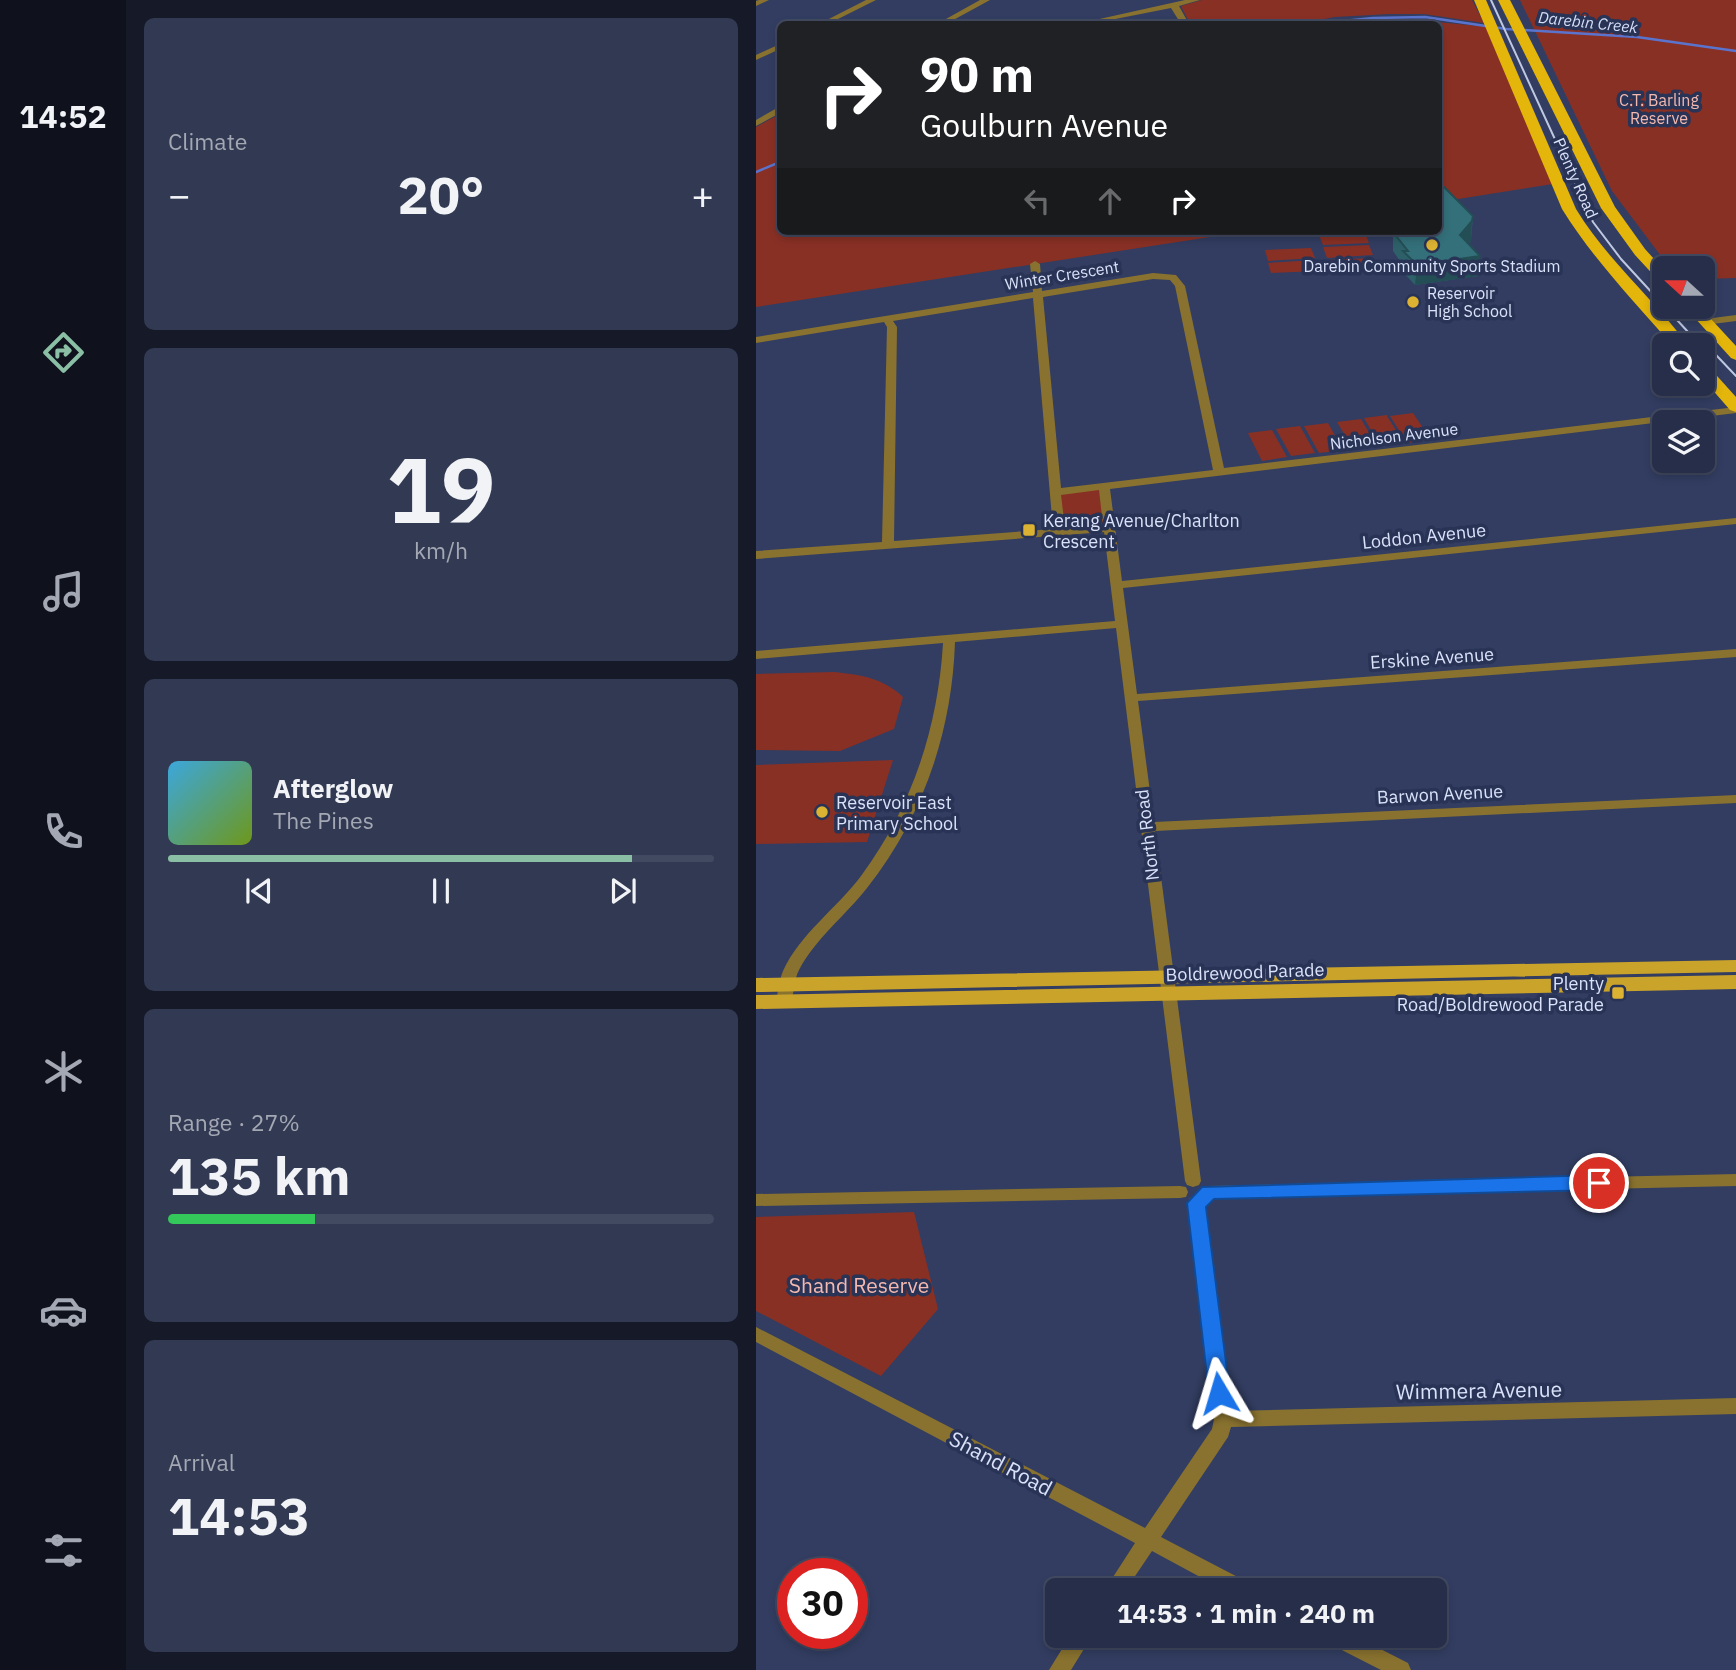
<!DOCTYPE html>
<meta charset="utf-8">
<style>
:root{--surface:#262e49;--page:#323a53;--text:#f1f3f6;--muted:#a4a8b4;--line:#424a61;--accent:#8abfa5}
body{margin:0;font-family:"IBM Plex Sans",sans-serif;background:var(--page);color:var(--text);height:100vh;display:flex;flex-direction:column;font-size:26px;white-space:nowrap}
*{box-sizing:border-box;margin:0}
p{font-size:23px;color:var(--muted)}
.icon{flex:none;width:38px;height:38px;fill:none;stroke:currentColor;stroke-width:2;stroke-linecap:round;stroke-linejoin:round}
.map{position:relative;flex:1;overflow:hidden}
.sheet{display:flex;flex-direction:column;gap:18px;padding:18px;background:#151928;width:630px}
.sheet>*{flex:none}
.banner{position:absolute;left:21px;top:21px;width:665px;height:214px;border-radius:10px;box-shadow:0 4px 10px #0003,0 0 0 2px var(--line);background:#202124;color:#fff;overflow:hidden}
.needle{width:46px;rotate:291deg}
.buttons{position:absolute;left:896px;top:256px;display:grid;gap:14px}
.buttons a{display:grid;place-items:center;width:63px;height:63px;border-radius:10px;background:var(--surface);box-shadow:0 4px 10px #0003,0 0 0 2px var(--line);font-size:35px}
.speed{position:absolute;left:21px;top:1558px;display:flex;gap:14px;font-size:35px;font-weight:700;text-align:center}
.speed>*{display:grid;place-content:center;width:91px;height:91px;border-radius:50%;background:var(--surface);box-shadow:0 4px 10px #0003,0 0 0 2px var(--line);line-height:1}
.speed .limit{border:10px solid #d22;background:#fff;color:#111}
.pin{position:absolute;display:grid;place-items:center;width:60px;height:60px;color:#fff;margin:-30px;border:4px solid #fff;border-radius:50%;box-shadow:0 2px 7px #0007}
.me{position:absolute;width:77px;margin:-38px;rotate:353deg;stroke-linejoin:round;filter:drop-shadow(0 0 5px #0008)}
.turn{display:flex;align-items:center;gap:24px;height:147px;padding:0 28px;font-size:32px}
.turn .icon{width:91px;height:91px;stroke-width:2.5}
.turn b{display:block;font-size:49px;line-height:60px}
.lanes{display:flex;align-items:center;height:66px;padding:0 28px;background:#0003;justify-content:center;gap:35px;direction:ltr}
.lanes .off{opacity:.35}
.big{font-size:52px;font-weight:700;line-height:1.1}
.sheet .widget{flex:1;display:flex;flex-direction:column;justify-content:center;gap:10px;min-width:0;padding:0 24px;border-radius:10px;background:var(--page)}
.sheet .dial{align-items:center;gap:0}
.dial b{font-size:91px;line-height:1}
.song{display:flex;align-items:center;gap:21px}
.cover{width:84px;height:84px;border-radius:10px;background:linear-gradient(135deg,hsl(200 70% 55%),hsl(80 70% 35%))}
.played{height:7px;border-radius:4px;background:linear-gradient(90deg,var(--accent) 85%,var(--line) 85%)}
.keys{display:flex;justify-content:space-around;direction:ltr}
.heat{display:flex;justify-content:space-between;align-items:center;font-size:38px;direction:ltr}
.charge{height:10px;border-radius:5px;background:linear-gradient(90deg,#34c759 27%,var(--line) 0)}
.trip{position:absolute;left:289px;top:1578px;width:402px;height:70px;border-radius:10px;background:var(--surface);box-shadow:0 4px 10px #0003,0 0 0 2px var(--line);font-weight:700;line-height:70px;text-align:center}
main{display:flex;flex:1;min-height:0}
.tab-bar{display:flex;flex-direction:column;width:126px;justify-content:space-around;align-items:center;background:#0f121d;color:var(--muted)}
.tab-bar .icon{width:49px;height:49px}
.tab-bar .on{color:var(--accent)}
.tab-bar b{font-size:32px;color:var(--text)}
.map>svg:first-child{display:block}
.green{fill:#893025}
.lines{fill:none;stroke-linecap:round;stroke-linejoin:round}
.stream{stroke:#5a74ce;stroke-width:2.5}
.street{fill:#89722f;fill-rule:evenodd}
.primary{fill:#caa32b;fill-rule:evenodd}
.highway{fill:#e4b50a;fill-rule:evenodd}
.tram{stroke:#bfc8e1;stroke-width:2}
.wall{fill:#2d6069}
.shaded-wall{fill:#244e55}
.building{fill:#34707a;stroke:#244e55;stroke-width:2}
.route{fill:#1a73e8;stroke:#114b97;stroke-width:2}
.poi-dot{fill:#dcb233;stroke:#283356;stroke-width:2.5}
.labels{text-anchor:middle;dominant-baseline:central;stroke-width:7;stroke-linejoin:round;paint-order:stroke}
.far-water-label{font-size:16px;font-style:italic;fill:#d4ddf5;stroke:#283356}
.far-park-label{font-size:16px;fill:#f3b9b0;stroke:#283356}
.far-street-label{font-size:16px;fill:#dae2f9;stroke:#283356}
.far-poi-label{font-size:16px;fill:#dae2f9;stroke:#283356}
.poi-label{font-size:18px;fill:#dae2f9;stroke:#283356;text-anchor:start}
.street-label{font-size:18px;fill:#dae2f9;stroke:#283356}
.near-park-label{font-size:21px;fill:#f3b9b0;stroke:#283356}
.near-street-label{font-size:21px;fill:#dae2f9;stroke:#283356}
</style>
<main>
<nav class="tab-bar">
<b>14:52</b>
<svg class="icon on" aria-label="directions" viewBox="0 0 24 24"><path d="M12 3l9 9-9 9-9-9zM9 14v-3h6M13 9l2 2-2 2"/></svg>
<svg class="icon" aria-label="music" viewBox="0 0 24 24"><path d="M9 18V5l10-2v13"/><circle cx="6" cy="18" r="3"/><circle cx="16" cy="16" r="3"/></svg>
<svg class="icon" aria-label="phone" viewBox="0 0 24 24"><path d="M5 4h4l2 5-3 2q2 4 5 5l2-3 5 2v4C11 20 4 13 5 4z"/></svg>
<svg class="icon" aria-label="climate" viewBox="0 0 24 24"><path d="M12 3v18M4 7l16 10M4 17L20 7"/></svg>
<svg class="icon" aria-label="car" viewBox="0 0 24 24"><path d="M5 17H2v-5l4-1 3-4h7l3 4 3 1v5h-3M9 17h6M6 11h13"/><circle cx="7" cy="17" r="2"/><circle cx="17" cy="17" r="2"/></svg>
<svg class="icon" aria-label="filters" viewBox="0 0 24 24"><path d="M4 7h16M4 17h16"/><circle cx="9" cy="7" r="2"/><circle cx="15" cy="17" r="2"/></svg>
</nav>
<section class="sheet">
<div class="widget"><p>Climate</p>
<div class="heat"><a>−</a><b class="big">20°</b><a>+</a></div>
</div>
<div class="widget dial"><b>19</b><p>km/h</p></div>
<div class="widget">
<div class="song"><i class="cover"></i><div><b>Afterglow</b><p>The Pines</p></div></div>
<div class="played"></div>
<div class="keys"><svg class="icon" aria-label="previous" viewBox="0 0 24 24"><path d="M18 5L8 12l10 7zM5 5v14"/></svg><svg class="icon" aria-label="pause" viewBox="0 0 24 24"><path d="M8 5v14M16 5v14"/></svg><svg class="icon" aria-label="next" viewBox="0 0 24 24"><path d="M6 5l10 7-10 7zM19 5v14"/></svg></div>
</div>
<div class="widget"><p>Range · 27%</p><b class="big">135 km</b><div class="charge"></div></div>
<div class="widget"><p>Arrival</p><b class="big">14:53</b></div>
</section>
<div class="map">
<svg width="980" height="1670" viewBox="0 0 980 1670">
<rect width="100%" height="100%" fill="#323d61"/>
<path class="green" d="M446,0H716L728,23L668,14H633L579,17L541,24H434L425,6Z
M764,0H980V278L947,279V268H914L856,191Z
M647,19L734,27L803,183L683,202L682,24H575Z
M24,114V231H493L0,307V127Z
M609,232L613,243L567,245L563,235Z
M613,245L617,255L571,258L567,247Z
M555,248L559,258L512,261L509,250Z
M617,258L621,268L575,271L571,260Z
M559,260L562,271L515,273L512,263Z
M657,413L675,440L651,443L634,416Z
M631,415V416L648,443L624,446L608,418Z
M605,419L621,446L597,449L581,422Z
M572,423L587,450L563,453L548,426Z
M544,426L559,453L535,456L520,429Z
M516,430L531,457L506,461L492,433Z
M348,488L353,528L303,531L300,492Z
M78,672C106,675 127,678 147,697L138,729L84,751L0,750V674Z
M137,760L111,842L0,844V765Z
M158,1212L182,1309L125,1376L0,1311V1217Z"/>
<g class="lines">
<path class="stream" d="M556,24L617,18L669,17L750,29L881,37L980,51
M0,172L24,162"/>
<path class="street" d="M3,0H13L0,6V1Z
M110,0H120L72,24H63Z
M224,0H234L190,24H181Z
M429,0H444L423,6L433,24H425L415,8L334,24H321Z
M24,44V49L0,60V55Z
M21,108H24V113L0,126V120Z
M279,261L284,264L286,291L397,273L420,275L429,286L468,468L980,407V413L354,489L366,581L980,518V524L367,588L381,694L980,649V657L382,701L398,822L980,795V803L399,831L445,1181L443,1185L437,1187L431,1185L429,1181L360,628L199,642C196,732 167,817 111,888C90,915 59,939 43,970C37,981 39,995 33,1006H23L20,1002C22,992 23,981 27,971C44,934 81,908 105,876C156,807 182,728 187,643L0,659V651L359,621L348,532L0,559V551L126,542L131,327L128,322L0,343V337L277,292L274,264ZM397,279L414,280L419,286L457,470L305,488L287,297ZM277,298L297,529L138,541L141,327L137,321ZM343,490L347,525L309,528L305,495Z
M980,315V321L949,325L944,322L949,319Z
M980,1174V1186L453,1198L447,1197L445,1192L447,1187L453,1186Z
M424,1186L430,1187L432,1192L430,1197L424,1198L0,1206V1194Z
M440,1197L446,1198L448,1203L475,1411L980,1398V1414L475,1427L472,1437L405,1537L497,1585L500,1591H470L396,1551L369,1591H348L379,1543L0,1342V1327L389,1528L456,1429L458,1419L432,1203L434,1198Z
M314,1636H336L315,1670H293Z
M569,1636H599L652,1663L655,1670H625L572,1643Z"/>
<path class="primary" d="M980,960V972L0,992V978Z
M980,975V989L0,1009V995Z"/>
<path class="highway" d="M718,0H730L820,209C851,260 896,297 932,345H916C877,300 837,259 806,209Z
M742,0H754L859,207L889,249L908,270V282L903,281L879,255L845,208Z
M928,306H943L980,346V360L975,358Z
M947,365L953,367L980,397V412L974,410L947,379Z"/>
<path class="tram" d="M735,0L837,222L865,259L944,345
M941,335L980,376"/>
</g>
<path class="wall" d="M717,216L715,241L712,244L724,256L722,276L659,285L646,271V264L637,251V232L682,231Z"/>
<path class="shaded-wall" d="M716,221L715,241L702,255L704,235Z
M724,256L722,276L659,285L661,265Z"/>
<path class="building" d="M688,187L717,216L716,221L704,235L724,256L661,265L647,251H652L637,232L682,231V188Z"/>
<path class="route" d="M843,1175L849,1178L852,1183L849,1188L843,1190L458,1199L450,1207L474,1393L471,1399L463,1402L456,1399L453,1393L431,1203L446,1187Z"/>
<g class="poi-dot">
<circle cx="676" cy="245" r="7"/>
<circle cx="657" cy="302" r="7"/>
<rect x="266" y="523" width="14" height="14" rx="3.5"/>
<circle cx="66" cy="812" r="7"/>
<rect x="855" y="986" width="14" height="14" rx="3.5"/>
</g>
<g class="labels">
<g class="far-water-label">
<text transform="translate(832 22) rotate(6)">Darebin Creek</text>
</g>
<g class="far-park-label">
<text x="903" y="100">C.T. Barling<tspan x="903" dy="18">Reserve</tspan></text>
</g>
<g class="far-street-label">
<text transform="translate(820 178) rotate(66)">Plenty Road</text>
<text transform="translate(306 275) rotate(-9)">Winter Crescent</text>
<text transform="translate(638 436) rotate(-7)">Nicholson Avenue</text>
</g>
<g class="far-poi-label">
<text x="676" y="266">Darebin Community Sports Stadium</text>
<text x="671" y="293" text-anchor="start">Reservoir<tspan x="671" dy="18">High School</tspan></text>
</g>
<g class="poi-label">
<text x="287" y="520">Kerang Avenue/Charlton<tspan x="287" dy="21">Crescent</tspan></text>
<text x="80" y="802">Reservoir East<tspan x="80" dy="21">Primary School</tspan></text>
<text x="848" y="983" text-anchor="end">Plenty<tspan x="848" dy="21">Road/Boldrewood Parade</tspan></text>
</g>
<g class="street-label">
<text transform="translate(668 536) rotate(-6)">Loddon Avenue</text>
<text transform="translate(676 658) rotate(-4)">Erskine Avenue</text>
<text transform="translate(684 794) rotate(-3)">Barwon Avenue</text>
<text transform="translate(391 835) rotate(-97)">North Road</text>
<text transform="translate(489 972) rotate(-2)">Boldrewood Parade</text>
</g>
<g class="near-park-label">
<text x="103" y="1285">Shand Reserve</text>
</g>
<g class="near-street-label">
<text transform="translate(723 1390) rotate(-1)">Wimmera Avenue</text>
<text transform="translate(245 1463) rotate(28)">Shand Road</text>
</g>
</g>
</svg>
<div class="buttons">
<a><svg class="needle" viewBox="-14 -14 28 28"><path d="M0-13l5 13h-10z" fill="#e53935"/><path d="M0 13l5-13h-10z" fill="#a4a8b4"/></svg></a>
<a><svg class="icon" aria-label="search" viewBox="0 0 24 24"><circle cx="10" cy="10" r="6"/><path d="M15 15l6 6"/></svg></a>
<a><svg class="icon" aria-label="layers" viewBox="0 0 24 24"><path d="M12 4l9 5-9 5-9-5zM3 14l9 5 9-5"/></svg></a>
</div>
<div class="speed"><div class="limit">30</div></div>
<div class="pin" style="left:843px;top:1183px;background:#d93025"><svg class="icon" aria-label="arrive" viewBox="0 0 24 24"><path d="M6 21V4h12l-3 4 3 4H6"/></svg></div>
<svg class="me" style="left:463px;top:1393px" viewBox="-20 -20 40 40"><path d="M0-17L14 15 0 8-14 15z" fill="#1a73e8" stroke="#fff" stroke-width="4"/></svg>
<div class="trip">14:53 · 1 min · 240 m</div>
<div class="banner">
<div class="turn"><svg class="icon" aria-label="right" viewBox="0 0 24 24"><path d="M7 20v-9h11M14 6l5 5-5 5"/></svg><div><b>90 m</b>Goulburn Avenue</div></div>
<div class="lanes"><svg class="icon off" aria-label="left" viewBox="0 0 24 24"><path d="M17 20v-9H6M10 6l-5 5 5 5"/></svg><svg class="icon off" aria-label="ahead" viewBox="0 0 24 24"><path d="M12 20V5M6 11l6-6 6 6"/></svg><svg class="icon" aria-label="right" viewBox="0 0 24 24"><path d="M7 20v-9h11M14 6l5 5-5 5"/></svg></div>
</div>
</div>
</main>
